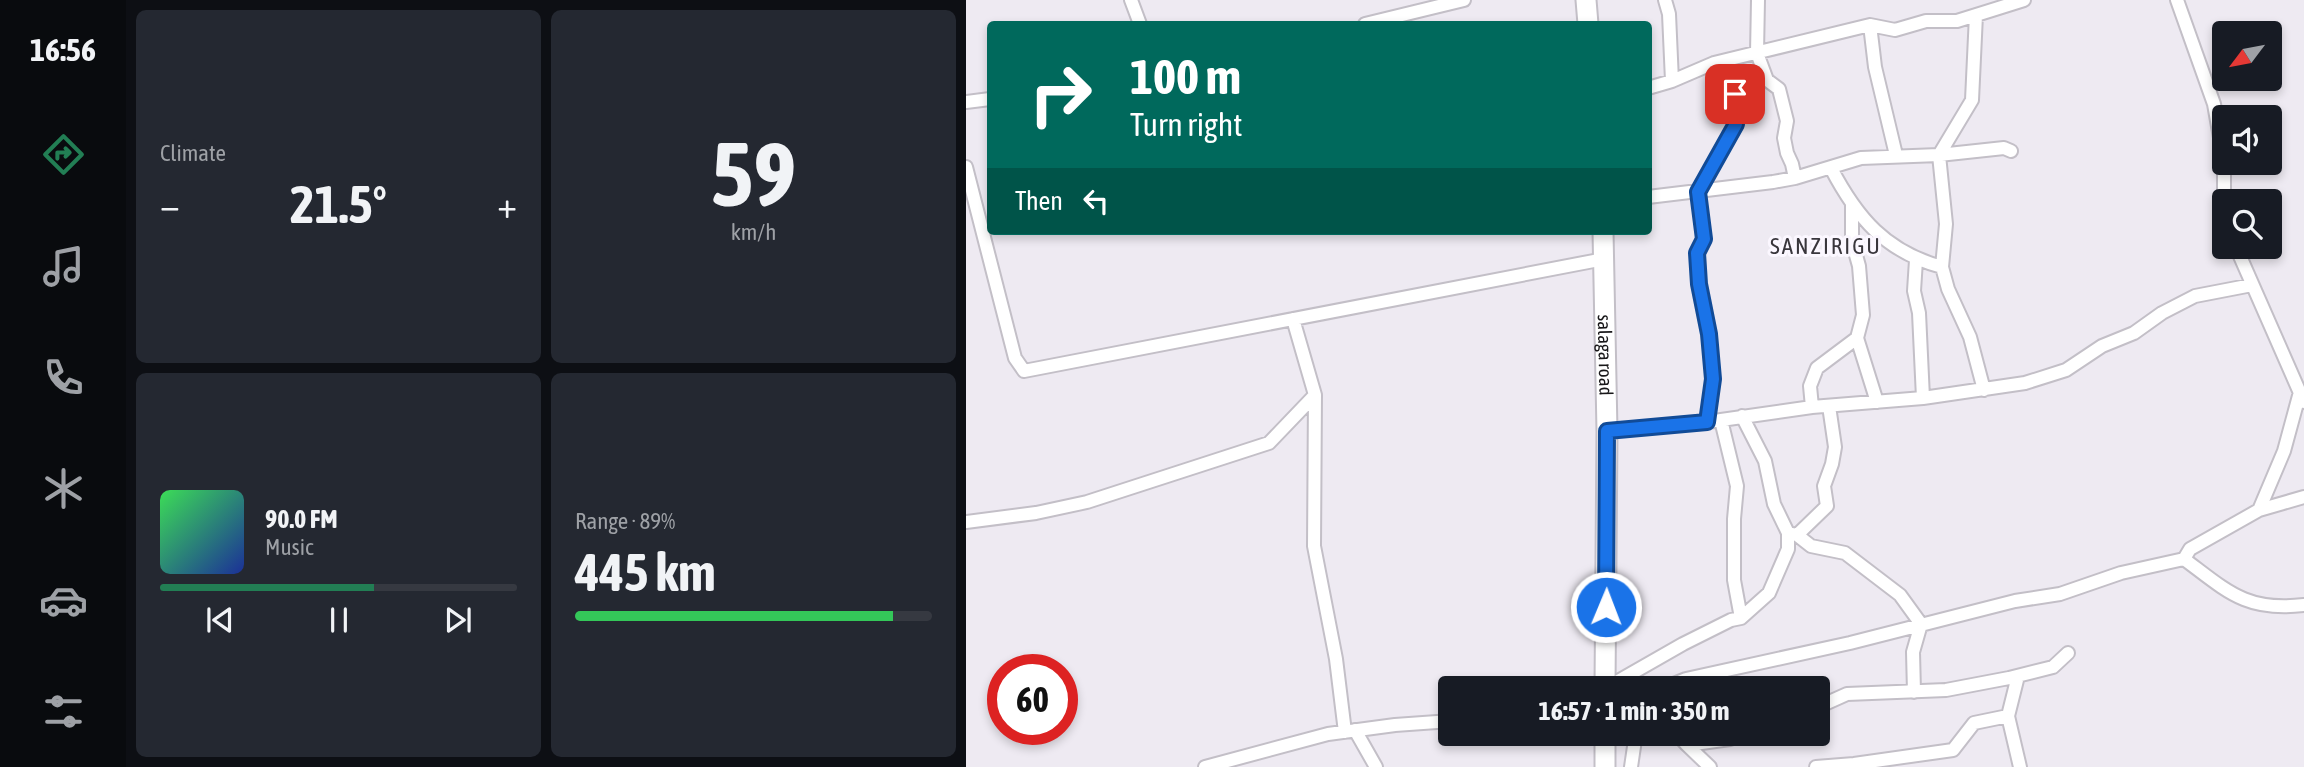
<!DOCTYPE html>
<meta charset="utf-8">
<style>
:root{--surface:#171b24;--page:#242831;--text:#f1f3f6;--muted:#9ea1a6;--line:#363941;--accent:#227e54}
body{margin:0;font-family:"Asap Condensed",sans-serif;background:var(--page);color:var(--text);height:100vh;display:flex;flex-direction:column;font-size:26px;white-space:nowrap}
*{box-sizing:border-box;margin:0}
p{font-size:23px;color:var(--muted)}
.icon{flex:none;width:38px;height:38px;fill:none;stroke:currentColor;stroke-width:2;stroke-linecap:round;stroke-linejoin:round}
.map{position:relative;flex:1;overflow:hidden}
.panel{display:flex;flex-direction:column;gap:10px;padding:10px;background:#0d0f14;width:840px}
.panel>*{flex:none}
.banner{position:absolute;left:21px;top:21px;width:665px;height:214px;border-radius:7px;box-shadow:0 4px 10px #0003;background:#00695c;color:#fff;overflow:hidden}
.needle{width:46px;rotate:238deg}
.buttons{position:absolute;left:1246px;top:21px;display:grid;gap:14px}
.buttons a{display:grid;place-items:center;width:70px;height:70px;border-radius:7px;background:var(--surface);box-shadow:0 4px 10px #0003;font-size:35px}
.speed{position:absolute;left:21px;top:654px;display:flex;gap:14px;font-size:35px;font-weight:700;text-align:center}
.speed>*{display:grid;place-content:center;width:91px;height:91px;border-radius:50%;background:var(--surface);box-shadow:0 4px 10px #0003;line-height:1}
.speed .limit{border:10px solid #d22;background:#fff;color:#111}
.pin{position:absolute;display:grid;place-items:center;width:60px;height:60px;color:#fff;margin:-30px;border-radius:14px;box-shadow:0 4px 10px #0006}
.me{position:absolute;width:77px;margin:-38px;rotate:1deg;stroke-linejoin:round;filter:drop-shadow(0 0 5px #0008)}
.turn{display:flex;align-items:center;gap:24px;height:147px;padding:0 28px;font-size:32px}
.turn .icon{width:91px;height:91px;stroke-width:2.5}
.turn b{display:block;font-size:49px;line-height:60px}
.then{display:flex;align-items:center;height:66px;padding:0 28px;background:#0003;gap:14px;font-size:26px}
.big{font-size:52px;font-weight:700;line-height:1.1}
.panel .widget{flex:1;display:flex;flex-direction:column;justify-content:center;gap:10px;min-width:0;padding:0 24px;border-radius:10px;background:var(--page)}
.panel .dial{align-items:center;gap:0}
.dial b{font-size:91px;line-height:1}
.song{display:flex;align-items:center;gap:21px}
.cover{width:84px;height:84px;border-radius:10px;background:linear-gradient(135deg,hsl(130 70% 55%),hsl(230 70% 35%))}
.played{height:7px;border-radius:4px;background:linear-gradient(90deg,var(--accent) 60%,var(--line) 60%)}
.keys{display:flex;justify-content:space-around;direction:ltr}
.heat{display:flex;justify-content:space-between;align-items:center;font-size:38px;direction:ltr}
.charge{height:10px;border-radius:5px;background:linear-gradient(90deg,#34c759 89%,var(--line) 0)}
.panel .tiles{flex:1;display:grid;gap:10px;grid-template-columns:repeat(2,1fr)}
.trip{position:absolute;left:472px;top:676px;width:392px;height:70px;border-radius:7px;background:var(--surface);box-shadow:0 4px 10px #0003;font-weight:700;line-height:70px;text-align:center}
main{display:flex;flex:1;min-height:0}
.tab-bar{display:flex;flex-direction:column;width:126px;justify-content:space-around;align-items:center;background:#090b0e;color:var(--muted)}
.tab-bar .icon{width:49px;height:49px}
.tab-bar .active{color:var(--accent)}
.tab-bar b{font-size:32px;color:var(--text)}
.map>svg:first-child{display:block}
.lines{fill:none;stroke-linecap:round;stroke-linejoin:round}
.street-casing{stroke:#c3bfc7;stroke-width:16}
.primary-casing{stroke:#c3bfc7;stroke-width:23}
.street{stroke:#fff;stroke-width:12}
.primary{stroke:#fff;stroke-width:19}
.route-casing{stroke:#114b97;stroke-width:18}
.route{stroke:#1a73e8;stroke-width:12}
.labels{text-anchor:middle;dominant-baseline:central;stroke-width:6;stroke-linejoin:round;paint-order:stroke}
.street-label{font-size:19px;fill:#181719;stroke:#fbf7ff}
.quarter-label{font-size:23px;letter-spacing:2px;fill:#39363c;stroke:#fbf7ff}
</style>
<main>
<nav class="tab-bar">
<b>16:56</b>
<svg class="icon active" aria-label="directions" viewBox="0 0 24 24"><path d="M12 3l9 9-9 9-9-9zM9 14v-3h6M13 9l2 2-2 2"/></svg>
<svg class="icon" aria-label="music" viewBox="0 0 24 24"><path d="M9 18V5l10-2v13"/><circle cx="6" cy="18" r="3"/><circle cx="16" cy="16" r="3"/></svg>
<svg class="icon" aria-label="phone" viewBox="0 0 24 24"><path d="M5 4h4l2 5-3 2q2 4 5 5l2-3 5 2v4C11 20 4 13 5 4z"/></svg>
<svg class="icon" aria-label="climate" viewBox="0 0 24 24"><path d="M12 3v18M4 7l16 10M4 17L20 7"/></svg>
<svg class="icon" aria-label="car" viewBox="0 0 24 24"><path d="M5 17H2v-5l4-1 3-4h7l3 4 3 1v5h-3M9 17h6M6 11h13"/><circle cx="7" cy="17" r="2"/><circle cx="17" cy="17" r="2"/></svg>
<svg class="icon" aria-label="filters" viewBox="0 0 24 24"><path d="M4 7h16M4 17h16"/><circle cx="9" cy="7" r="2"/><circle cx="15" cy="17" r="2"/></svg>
</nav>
<section class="panel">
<div class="tiles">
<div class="widget"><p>Climate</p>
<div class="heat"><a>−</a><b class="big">21.5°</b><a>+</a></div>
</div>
<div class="widget dial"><b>59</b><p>km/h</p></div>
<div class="widget">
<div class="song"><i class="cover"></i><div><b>90.0 FM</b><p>Music</p></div></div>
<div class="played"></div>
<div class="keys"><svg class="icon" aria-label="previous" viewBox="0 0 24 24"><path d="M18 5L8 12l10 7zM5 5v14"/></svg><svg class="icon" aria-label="pause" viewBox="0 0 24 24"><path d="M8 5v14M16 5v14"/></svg><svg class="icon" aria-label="next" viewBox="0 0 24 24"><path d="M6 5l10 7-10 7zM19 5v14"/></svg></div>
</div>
<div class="widget"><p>Range · 89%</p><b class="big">445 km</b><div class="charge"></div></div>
</div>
</section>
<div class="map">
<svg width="1338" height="767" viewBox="0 0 1338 767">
<rect width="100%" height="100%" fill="#eeeaf2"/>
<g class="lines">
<g class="street-casing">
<path id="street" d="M165,0L174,24
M699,0L703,14L706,81
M792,0L791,53L801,80L813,89L821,121L818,138L821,153L826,164L829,178
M1211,0L1248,104L1258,160
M1010,15L1006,100L973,155L980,224L976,267L982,289L1004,337L1018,390
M399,24L498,0
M904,25L909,67L930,155
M682,88L706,81L748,63L904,25L929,30L960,21H991L1058,0
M0,102L24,99
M0,167L49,358L58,371L638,259
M865,168C891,218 920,252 976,267
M682,197L807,182L829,178L895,158L973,155L1038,148L1045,151
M1258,217V163
M1270,247L1338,402
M950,260L948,291L953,313L957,398
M327,319L349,395L348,546L370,659L379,732
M891,338L911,402
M846,407L844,386L851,368L891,338L897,315L893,266L886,241V205
M755,420L771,486L768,519V580L775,618
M741,422L747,379L743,334L733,284L731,253L738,239L732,192L770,124L769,94L754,83L748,63
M641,431L741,422L846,407L957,398L1059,383L1100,370L1136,346L1168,333L1196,313L1229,296L1286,285
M1293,510L1318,451L1334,392
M0,522L70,513L121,502L303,443L349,395
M822,533L831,535L845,546L879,553L934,595L955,624L947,652L948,692
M831,535L861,506L858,486L866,464L869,447L863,406
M1218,559C1261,591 1280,612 1338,605
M640,688L717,644L765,620L775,618L803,593L822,549V533L808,504L799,461L776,416
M698,688L720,679L884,643L1049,601L1094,594L1155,573L1218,559L1224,549L1293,510L1338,497
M852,707L881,694L980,690L1043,678L1087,667L1102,653
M1042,716L1054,767
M389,730L410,767
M710,733L721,745L764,739L781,733
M721,745L744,767
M239,767L362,734L429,725L485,721
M665,767L670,733
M850,767L888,764L987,750L1008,723L1042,716L1052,676"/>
</g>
<g class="primary-casing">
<g id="primary">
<path d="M620,0L622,24"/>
<path id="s1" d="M637,231L641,431L639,688"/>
<path d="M639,767V733"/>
</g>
</g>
<use href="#street" class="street"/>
<use href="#primary" class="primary"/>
</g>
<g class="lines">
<g class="route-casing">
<path id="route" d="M640,607L641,431L741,422L747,379L743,334L733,284L731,253L738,239L732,192L770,124L769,94"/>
</g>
<use href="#route" class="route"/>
</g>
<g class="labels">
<g class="street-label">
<text stroke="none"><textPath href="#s1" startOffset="124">salaga road</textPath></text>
</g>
<g class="quarter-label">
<text x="860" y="246">SANZIRIGU</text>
</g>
</g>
</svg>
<div class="buttons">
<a><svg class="needle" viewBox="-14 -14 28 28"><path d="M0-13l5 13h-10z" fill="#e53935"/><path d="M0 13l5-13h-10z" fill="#9ea1a6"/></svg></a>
<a><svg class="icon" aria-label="sound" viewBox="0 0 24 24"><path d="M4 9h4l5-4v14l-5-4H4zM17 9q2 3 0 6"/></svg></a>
<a><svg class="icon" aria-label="search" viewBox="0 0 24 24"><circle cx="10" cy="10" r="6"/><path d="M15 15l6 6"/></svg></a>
</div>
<div class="speed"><div class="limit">60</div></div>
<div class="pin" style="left:769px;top:94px;background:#d93025"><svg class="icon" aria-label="arrive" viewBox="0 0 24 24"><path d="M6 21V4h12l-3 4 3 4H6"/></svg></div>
<svg class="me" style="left:640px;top:607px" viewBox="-20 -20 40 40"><circle r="17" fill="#1a73e8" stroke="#fff" stroke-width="3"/><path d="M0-11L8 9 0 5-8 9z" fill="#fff"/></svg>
<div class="trip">16:57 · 1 min · 350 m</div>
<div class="banner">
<div class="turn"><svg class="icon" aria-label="right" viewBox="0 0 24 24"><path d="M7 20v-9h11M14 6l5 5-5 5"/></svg><div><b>100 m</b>Turn right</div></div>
<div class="then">Then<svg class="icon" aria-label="left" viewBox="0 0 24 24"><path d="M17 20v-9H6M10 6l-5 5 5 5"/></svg></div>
</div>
</div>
</main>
